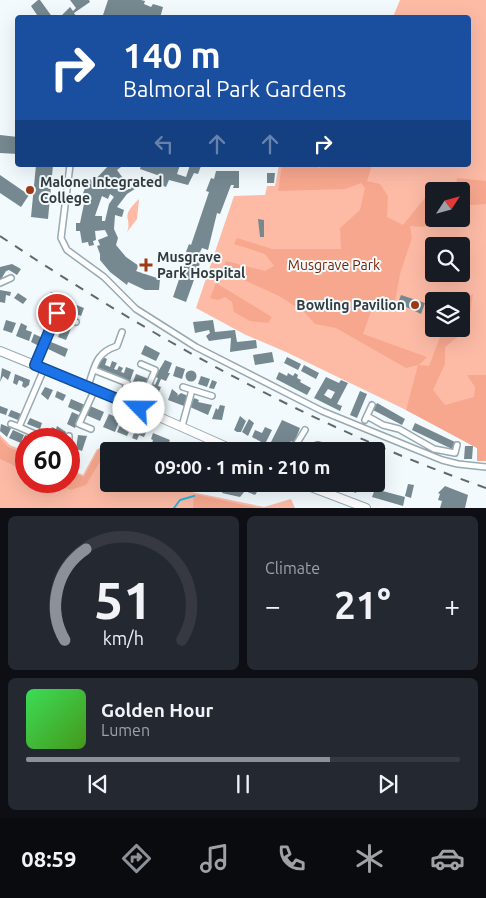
<!DOCTYPE html>
<meta charset="utf-8">
<style>
:root{--surface:#171b24;--page:#242831;--text:#f1f3f6;--muted:#9ea1a6;--line:#363941;--accent:#8c9099}
body{margin:0;font-family:Ubuntu,sans-serif;background:var(--page);color:var(--text);height:100vh;display:flex;flex-direction:column;font-size:19px;white-space:nowrap}
*{box-sizing:border-box;margin:0}
p{font-size:16px;color:var(--muted)}
.icon{flex:none;width:28px;height:28px;fill:none;stroke:currentColor;stroke-width:2;stroke-linecap:round;stroke-linejoin:round}
.map{position:relative;height:508px;overflow:hidden}
.drawer{display:flex;flex-direction:column;gap:8px;padding:8px;background:#0d0f14;flex:1}
.drawer>*{flex:none}
.hud{position:absolute;left:15px;top:15px;width:456px;height:152px;border-radius:5px;box-shadow:0 5px 20px #0002;background:#1a4fa0;color:#fff;overflow:hidden}
.needle{width:32px;rotate:54deg}
.controls{position:absolute;left:425px;top:182px;display:grid;gap:10px}
.controls a{display:grid;place-items:center;width:45px;height:45px;border-radius:5px;background:var(--surface);box-shadow:0 5px 20px #0002;font-size:25px}
.speed{position:absolute;left:15px;top:428px;display:flex;gap:10px;font-size:25px;font-weight:700;text-align:center}
.speed>*{display:grid;place-content:center;width:65px;height:65px;border-radius:50%;background:var(--surface);box-shadow:0 5px 20px #0002;line-height:1}
.speed .limit{border:8px solid #d22;background:#fff;color:#111}
.pin{position:absolute;display:grid;place-items:center;width:42px;height:42px;color:#fff;margin:-21px;border:2px solid #fff;border-radius:50%;box-shadow:0 1px 5px #0007}
.me{position:absolute;width:55px;margin:-28px;rotate:293deg;stroke-linejoin:round;filter:drop-shadow(0 0 4px #0008)}
.turn{display:flex;align-items:center;gap:18px;height:105px;padding:0 25px;font-size:22px}
.turn .icon{width:65px;height:65px;stroke-width:2.5}
.turn b{display:block;font-size:35px;line-height:42px}
.lanes{display:flex;align-items:center;height:48px;padding:0 25px;background:#0003;justify-content:center;gap:25px;direction:ltr}
.lanes .off{opacity:.35}
.big{font-size:38px;font-weight:700;line-height:1.1}
.drawer .widget{flex:1;display:flex;flex-direction:column;justify-content:center;gap:8px;min-width:0;padding:0 18px;border-radius:8px;background:var(--page)}
.drawer .dial{align-items:center;gap:0}
.dial svg{height:130px;overflow:visible;fill:none;stroke:var(--line);stroke-width:7;stroke-linecap:round;text-anchor:middle}
.dial text{fill:var(--text);stroke:none}
.song{display:flex;align-items:center;gap:15px}
.cover{width:60px;height:60px;border-radius:8px;background:linear-gradient(135deg,hsl(130 70% 55%),hsl(100 70% 35%))}
.played{height:5px;border-radius:2px;background:linear-gradient(90deg,var(--accent) 70%,var(--line) 70%)}
.keys{display:flex;justify-content:space-around;direction:ltr}
.heat{display:flex;justify-content:space-between;align-items:center;font-size:28px;direction:ltr}
.drawer .tiles{flex:1;display:grid;gap:8px;grid-template-columns:1fr 1fr}
.widget:last-child{grid-column:span 2}
.trip{position:absolute;left:100px;top:442px;width:285px;height:50px;border-radius:5px;background:var(--surface);box-shadow:0 5px 20px #0002;font-weight:700;line-height:50px;text-align:center}
.dock{display:flex;height:80px;justify-content:space-around;align-items:center;background:#090b0e;color:var(--muted)}
.dock .icon{width:35px;height:35px}
.dock .active{color:var(--accent)}
.dock b{font-size:22px;color:var(--text)}
.map>svg:first-child{display:block}
.green{fill:#fdbba6;fill-rule:evenodd}
.forest{fill:#f7a78e}
.lines{fill:none;stroke-linecap:round;stroke-linejoin:round}
.stream{stroke:#29b3de;stroke-width:2}
.building{fill:#768890;fill-rule:evenodd}
.street-casing{stroke:#97aab2;stroke-width:8}
.primary-casing{stroke:#97aab2;stroke-width:10}
.street{stroke:#fff;stroke-width:5}
.primary{stroke:#fff;stroke-width:8}
.rail{stroke:#61696c;stroke-width:2;stroke-dasharray:9 9;stroke-linecap:butt}
.route-casing{stroke:#114b97;stroke-width:12}
.route{stroke:#1a73e8;stroke-width:9}
.poi-dot{fill:#a03915;stroke:#f2fafd;stroke-width:2}
.labels{text-anchor:middle;dominant-baseline:central;stroke-width:4;stroke-linejoin:round;paint-order:stroke}
.poi-label{font-size:14px;font-weight:bold;fill:#333b3e;stroke:#f2fafd;text-anchor:start}
.park-label{font-size:14px;fill:#782201;stroke:#f2fafd}
</style>
<div class="map">
<svg width="486" height="508" viewBox="0 0 486 508">
<rect width="100%" height="100%" fill="#f2fafd"/>
<path class="green" d="M400,0H486V461H477V448L406,410L286,352L244,334L196,308L234,196L265,195L267,186H275L279,165H469V18L393,17ZM434,191H461V219H434ZM434,246H461V274H434ZM434,301H461V329H434Z
M139,199L137,219L127,232C133,217 118,219 139,199Z
M0,435L10,445L26,452V481H69V469L83,475L97,449L109,454V484H171L187,491L264,507L291,499L295,508H0Z"/>
<path class="forest" d="M282,165H315L319,168L326,165H372L367,181L380,184L388,196L387,217L403,225L429,193L434,195V219H444L424,227L410,226L412,238L400,274L395,302L387,307L373,306L363,334L427,357L419,365L429,366L443,329H461V302L473,294L468,329L445,347V364L433,390L445,405L474,397L475,387L467,375H486V461H477V448L406,410L418,365L406,368L336,328L315,324L304,312L279,296L222,270L226,261L265,271L274,266L265,254L234,244L237,238L272,249H341L340,228L360,210L365,188L361,183L345,189L278,191Z
M457,178L486,181V204L471,205L461,198V191H455Z
M216,283L272,317L268,323L250,321L234,312L232,302L225,297L218,300L210,298Z
M0,438L8,447L26,454V471L0,459Z
M99,448L109,452V459L99,463L86,485L70,490L50,481H69V471L84,477Z
M194,494L257,508H193Z"/>
<g class="lines">
<path class="stream" d="M174,508L180,500L194,496"/>
</g>
<path class="building" d="M38,0H40L53,18H39L31,6Z
M70,0H89L90,2L74,13L76,16L73,18H59L70,7L73,11L76,8Z
M108,0H141L145,1L144,4L151,7L153,4L163,7L160,18H102Z
M16,80H18V100H15Z
M0,135L18,137V154L0,153Z
M36,165H53L48,219L31,217Z
M109,165H120L121,167L117,170L128,185L125,187L127,190L141,181L154,178L159,180L160,176L140,169L141,165H180L177,174L186,177L190,165L201,166L198,174L194,173L188,185L169,180L166,187L153,182L141,185L127,194L117,207L124,210L122,217L115,215L114,229L118,238L116,245L126,257L139,266L136,271L160,279L159,290H145L128,282L127,285L110,272L100,260V254L97,246L100,245L98,240L108,236L105,230L95,231L96,240L93,241L94,245L89,246L88,242L82,243L80,231H76V223H80L86,194L83,193L86,186L90,179L93,182ZM110,194L114,197L109,204L105,221H102V216H95L97,210L102,196L108,199Z
M216,171H239V188H233L234,185H231L220,214L217,213L208,250L202,248L200,252L204,253L202,257L199,256L197,262L200,263L186,302L173,297L188,253L186,252L189,244L191,245L209,192L206,191L211,178L214,179Z
M267,173H275L274,183H267Z
M0,175L29,195L21,207L0,193Z
M258,219L264,220V237H260Z
M12,264L21,269L17,275L9,270L6,271L0,281V267Z
M0,290L11,292L10,296L6,295L5,303L0,302Z
M51,292L65,298L61,306L48,300Z
M18,293L27,299L23,304L14,298Z
M401,295L425,303L421,314L398,303Z
M65,300L74,304L70,311L62,308Z
M74,304L84,308L81,316L71,312Z
M6,320L16,323L12,333L3,330Z
M213,320L215,332L235,330L237,342L256,340L257,348L230,352L231,338L209,341L206,336L210,333L209,330L195,333L193,322Z
M21,323L27,326L26,330L32,332L29,341L16,336Z
M64,323L72,326L66,340L58,337Z
M34,334L43,338L39,346L31,342Z
M51,342L68,349L65,357L48,349Z
M145,345L160,353L156,361L141,354Z
M272,352L274,362L255,365L253,355Z
M101,356L107,359L105,365L110,367L112,361L117,363L114,369L117,370L119,366L123,368L121,372L124,373L126,367L134,370L130,381L97,367Z
M287,357L301,364L298,370L284,363Z
M165,360L172,363L168,373H170L166,381L161,379L158,386L161,387L158,394L150,390L153,384L155,385L158,378L155,377Z
M304,365L319,373L316,379L301,371Z
M176,366L185,369L182,379L173,376Z
M2,368L11,372L8,380L3,376L0,382Z
M185.5 376a5.5 5.5 0 1 1 11 0a5.5 5.5 0 1 1-11 0Z
M279,372L287,376L288,373L293,376L295,373L298,375L297,378L301,380L300,382L311,388L307,395L276,379Z
M15,374L30,380L29,385L25,388L22,386L23,382L19,380L17,385L13,383Z
M136,374L149,379L146,387L133,382Z
M201,376L210,379L207,387L198,384Z
M326,377L339,383L341,380L348,383L337,404L342,406L340,411L314,398ZM328,389L335,392L331,399L324,395Z
M212,380L217,382L214,389L209,388Z
M45,387L53,390L48,400L41,394Z
M172,389L178,394L177,396L181,393L188,396L184,406L168,400Z
M57,391L66,395L63,401L55,397Z
M360,391L367,394L357,418L350,415Z
M194,398L199,400L198,402L212,405L208,415L190,407Z
M71,399L85,405L82,413L68,407Z
M377,403L405,419L402,425L373,410Z
M220,405L225,406L222,420L212,419L216,408L218,410Z
M0,406L8,409L6,415L0,413Z
M90,406L104,412L100,421L86,415Z
M11,410L21,414L18,420L8,416Z
M72,412L81,416L75,428L67,424Z
M109,414L120,419L115,432L103,427Z
M240,416L246,421L241,432H237L234,430Z
M30,418L42,423L40,429L27,424Z
M249,419L254,423L248,436L242,432Z
M282,420L300,428L294,443L291,441L286,451L270,444Z
M122,421L132,425L127,436L117,432Z
M138,423L148,428L144,437L139,435L137,440L132,438Z
M415,423L455,442L452,449L412,430Z
M1,424L11,428L7,437L0,431Z
M57,426L66,432L64,439L49,434L52,427L56,429Z
M265,427L272,430L265,444L252,437L255,430L262,433Z
M13,430L24,435L21,443L9,438Z
M153,433L170,440L167,446L165,445L163,448L159,446L160,443H152L153,440L151,439Z
M25,435L29,437L26,439V447L21,444Z
M78,435L87,436L82,451L76,449Z
M318,441L322,442L344,451H302L309,443Z
M177,443L192,450V451H173Z
M465,446H473L472,459H464Z
M74,455L79,461L76,464L78,466L76,469L69,461Z
M376,474L380,475L377,489L369,486L370,484H376Z
M196,484H219L215,492Z
M224,484H248L257,492L255,495L245,491L240,497L222,493Z
M259,484H275L271,492Z
M334,484H360L356,493Z
M408,484L414,485L411,498L405,496Z
M445,486L468,495L465,508H440L442,501L438,500L440,494L438,493Z
M375,489L405,497L403,506L372,497Z"/>
<g class="lines">
<g class="street-casing">
<path id="street" d="M70,165L61,238L67,250L104,277L136,309L196,347L322,411L442,460L458,464L486,467
M0,283L11,278
M47,309L76,322
M35,365L57,313
M44,369L19,427L46,439
M94,370L127,383L121,400
M88,386C95,367 95,353 117,346L122,332
M183,387L212,396
M139,408L155,370L141,364
M367,416L383,425L399,429L434,449L455,453L457,445
M365,420L372,405
M11,424L19,427
M182,426L192,390
M91,429L79,424L95,389
M69,439V436
M205,451L212,440
M292,451L305,430"/>
</g>
<g class="primary-casing">
<path id="primary" d="M0,351L123,401L236,451
M303,484L366,508"/>
</g>
<use href="#street" class="street"/>
<use href="#primary" class="primary"/>
<path class="rail" d="M0,236C153,338 312,427 486,488"/>
</g>
<g class="lines">
<g class="route-casing">
<path id="route" d="M57,313L35,365L139,408"/>
</g>
<use href="#route" class="route"/>
</g>
<g class="poi-dot">
<circle cx="30" cy="190" r="5"/>
<path d="M143.5 257.5h5v5h5v5h-5v5h-5v-5h-5v-5h5z"/>
<circle cx="415" cy="305" r="5"/>
</g>
<g class="labels">
<g class="poi-label">
<text x="40" y="182">Malone Integrated<tspan x="40" dy="16">College</tspan></text>
<text x="157" y="257">Musgrave<tspan x="157" dy="16">Park Hospital</tspan></text>
<text x="405" y="305" text-anchor="end">Bowling Pavilion</text>
</g>
<g class="park-label">
<text x="334" y="265">Musgrave Park</text>
</g>
</g>
</svg>
<div class="controls">
<a><svg class="needle" viewBox="-14 -14 28 28"><path d="M0-13l5 13h-10z" fill="#e53935"/><path d="M0 13l5-13h-10z" fill="#9ea1a6"/></svg></a>
<a><svg class="icon" aria-label="search" viewBox="0 0 24 24"><circle cx="10" cy="10" r="6"/><path d="M15 15l6 6"/></svg></a>
<a><svg class="icon" aria-label="layers" viewBox="0 0 24 24"><path d="M12 4l9 5-9 5-9-5zM3 14l9 5 9-5"/></svg></a>
</div>
<div class="speed"><div class="limit">60</div></div>
<div class="pin" style="left:57px;top:313px;background:#d93025"><svg class="icon" aria-label="arrive" viewBox="0 0 24 24"><path d="M6 21V4h12l-3 4 3 4H6"/></svg></div>
<svg class="me" style="left:139px;top:408px" viewBox="-20 -20 40 40"><circle r="19" fill="#fff"/><path d="M0-13L10 11 0 6-10 11z" fill="#1a73e8"/></svg>
<div class="trip">09:00 · 1 min · 210 m</div>
<div class="hud">
<div class="turn"><svg class="icon" aria-label="right" viewBox="0 0 24 24"><path d="M7 20v-9h11M14 6l5 5-5 5"/></svg><div><b>140 m</b>Balmoral Park Gardens</div></div>
<div class="lanes"><svg class="icon off" aria-label="left" viewBox="0 0 24 24"><path d="M17 20v-9H6M10 6l-5 5 5 5"/></svg><svg class="icon off" aria-label="ahead" viewBox="0 0 24 24"><path d="M12 20V5M6 11l6-6 6 6"/></svg><svg class="icon off" aria-label="ahead" viewBox="0 0 24 24"><path d="M12 20V5M6 11l6-6 6 6"/></svg><svg class="icon" aria-label="right" viewBox="0 0 24 24"><path d="M7 20v-9h11M14 6l5 5-5 5"/></svg></div>
</div>
</div>
<section class="drawer">
<div class="tiles">
<div class="widget dial"><svg viewBox="0 0 100 80">
<path d="M14 69A42 42 0 1 1 86 69"/>
<path d="M14 69A42 42 0 0 1 27 13" stroke="#8c9099"/>
<text x="50" y="56" font-size="32" font-weight="700">51</text>
<text x="50" y="72" font-size="11">km/h</text>
</svg></div>
<div class="widget"><p>Climate</p>
<div class="heat"><a>−</a><b class="big">21°</b><a>+</a></div>
</div>
<div class="widget">
<div class="song"><i class="cover"></i><div><b>Golden Hour</b><p>Lumen</p></div></div>
<div class="played"></div>
<div class="keys"><svg class="icon" aria-label="previous" viewBox="0 0 24 24"><path d="M18 5L8 12l10 7zM5 5v14"/></svg><svg class="icon" aria-label="pause" viewBox="0 0 24 24"><path d="M8 5v14M16 5v14"/></svg><svg class="icon" aria-label="next" viewBox="0 0 24 24"><path d="M6 5l10 7-10 7zM19 5v14"/></svg></div>
</div>
</div>
</section>
<nav class="dock">
<b>08:59</b>
<svg class="icon active" aria-label="directions" viewBox="0 0 24 24"><path d="M12 3l9 9-9 9-9-9zM9 14v-3h6M13 9l2 2-2 2"/></svg>
<svg class="icon" aria-label="music" viewBox="0 0 24 24"><path d="M9 18V5l10-2v13"/><circle cx="6" cy="18" r="3"/><circle cx="16" cy="16" r="3"/></svg>
<svg class="icon" aria-label="phone" viewBox="0 0 24 24"><path d="M5 4h4l2 5-3 2q2 4 5 5l2-3 5 2v4C11 20 4 13 5 4z"/></svg>
<svg class="icon" aria-label="climate" viewBox="0 0 24 24"><path d="M12 3v18M4 7l16 10M4 17L20 7"/></svg>
<svg class="icon" aria-label="car" viewBox="0 0 24 24"><path d="M5 17H2v-5l4-1 3-4h7l3 4 3 1v5h-3M9 17h6M6 11h13"/><circle cx="7" cy="17" r="2"/><circle cx="17" cy="17" r="2"/></svg>
</nav>
